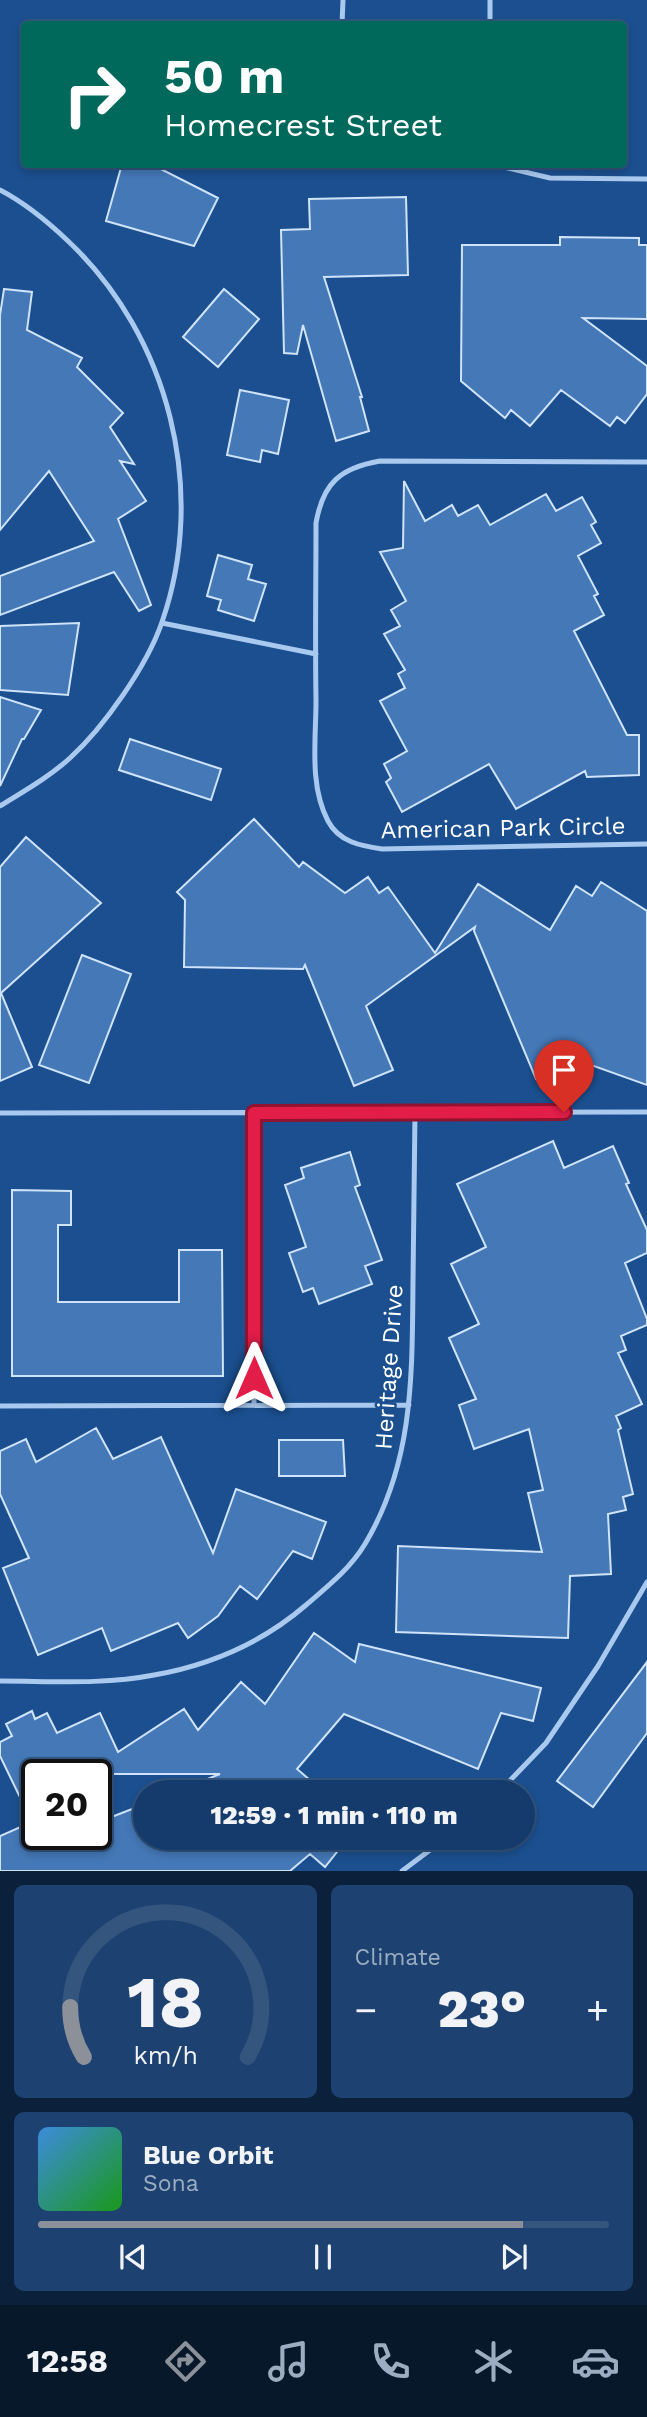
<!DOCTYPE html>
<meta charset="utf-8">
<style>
:root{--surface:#143b6b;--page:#1d4271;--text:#f1f3f6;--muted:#9dadc1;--line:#33557e;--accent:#8c9099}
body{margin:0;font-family:"Work Sans",sans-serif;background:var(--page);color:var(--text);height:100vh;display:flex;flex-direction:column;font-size:26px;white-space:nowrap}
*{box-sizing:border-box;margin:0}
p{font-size:23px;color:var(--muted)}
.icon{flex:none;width:38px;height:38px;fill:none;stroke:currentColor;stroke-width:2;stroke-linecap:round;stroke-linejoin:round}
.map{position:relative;height:1871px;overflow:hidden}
.sheet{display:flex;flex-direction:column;gap:14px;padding:14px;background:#0b203b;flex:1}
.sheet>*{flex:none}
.top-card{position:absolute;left:21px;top:21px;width:606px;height:147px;border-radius:7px;box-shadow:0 4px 10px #0003,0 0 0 2px var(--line);background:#00695c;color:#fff;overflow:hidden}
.speed{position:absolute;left:21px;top:1759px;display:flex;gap:14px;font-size:35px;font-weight:700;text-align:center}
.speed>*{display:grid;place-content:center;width:91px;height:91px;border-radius:50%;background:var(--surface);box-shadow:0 4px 10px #0003,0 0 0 2px var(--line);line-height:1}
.speed .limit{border:4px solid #111;border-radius:10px;background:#fff;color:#111}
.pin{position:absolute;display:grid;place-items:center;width:60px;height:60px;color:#fff;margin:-72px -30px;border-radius:50% 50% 50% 0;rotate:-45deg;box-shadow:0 0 7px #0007}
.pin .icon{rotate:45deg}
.me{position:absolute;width:77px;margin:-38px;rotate:0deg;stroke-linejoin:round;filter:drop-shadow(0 0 5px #0008)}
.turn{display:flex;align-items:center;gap:24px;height:147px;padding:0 28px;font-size:32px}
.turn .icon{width:91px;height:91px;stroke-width:2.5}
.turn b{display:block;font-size:49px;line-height:60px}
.big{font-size:52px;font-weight:800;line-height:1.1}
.sheet .card{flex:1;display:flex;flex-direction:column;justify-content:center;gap:10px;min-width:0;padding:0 24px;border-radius:10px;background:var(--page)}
.sheet .dial{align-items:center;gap:0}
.dial svg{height:182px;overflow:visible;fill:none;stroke:var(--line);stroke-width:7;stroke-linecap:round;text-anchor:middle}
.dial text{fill:var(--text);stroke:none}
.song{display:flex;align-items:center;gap:21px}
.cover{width:84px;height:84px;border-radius:10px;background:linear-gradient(135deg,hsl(210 70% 55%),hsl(120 70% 35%))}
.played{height:7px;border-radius:4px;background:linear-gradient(90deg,var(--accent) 85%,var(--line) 85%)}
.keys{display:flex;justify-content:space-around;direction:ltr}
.heat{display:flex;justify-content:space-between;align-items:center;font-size:38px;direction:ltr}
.sheet .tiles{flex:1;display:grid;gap:14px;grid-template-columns:1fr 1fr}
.card:last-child{grid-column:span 2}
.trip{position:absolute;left:133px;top:1780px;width:402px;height:70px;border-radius:35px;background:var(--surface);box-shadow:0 4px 10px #0003,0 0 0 2px var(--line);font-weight:800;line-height:70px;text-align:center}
.tab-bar{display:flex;height:112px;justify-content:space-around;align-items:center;background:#08182b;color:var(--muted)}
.tab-bar .icon{width:49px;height:49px}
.tab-bar .current{color:var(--accent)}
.tab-bar b{font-size:32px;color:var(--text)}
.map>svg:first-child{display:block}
.building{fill:#4478b7;stroke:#cfe3fa;stroke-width:2}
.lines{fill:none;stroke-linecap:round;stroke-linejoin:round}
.lane{stroke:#a9c9ee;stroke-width:5}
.route-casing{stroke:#92132f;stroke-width:18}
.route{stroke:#e11d48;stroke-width:12}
.labels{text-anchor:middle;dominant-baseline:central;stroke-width:5;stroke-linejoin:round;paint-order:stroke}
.street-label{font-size:24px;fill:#fff;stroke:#1b4f8f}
</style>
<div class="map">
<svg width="647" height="1871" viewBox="0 0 647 1871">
<rect width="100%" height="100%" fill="#1b4f8f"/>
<path class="building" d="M122,164H151L218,198L194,246L106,221Z
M406,197L408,275L324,277L362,397H360L369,431L336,441L303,325L297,354L284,353L281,230L310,229L309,199Z
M560,237L639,238V245H647V319L583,318L647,366V394L625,423L617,417L610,426L561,390L530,426L511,410L505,418L461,381L462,245H560Z
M4,289L32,292L27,330L82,358L77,367L123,413L110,427L134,464L120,461L146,501L118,519L151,605L139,611L114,572L0,615V576L94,541L49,471L0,530V315Z
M224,289L259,319L218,367L183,337Z
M240,390L289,400L278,454L262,450L260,462L227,455Z
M404,481L425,521L452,505L458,516L478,505L490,525L546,494L556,511L582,497L596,522L591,525L601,543L578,556L598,594L594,596L604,615L574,631L627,735H639V775L587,777L585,771L516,809L489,764L402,812L386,782L391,778L384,764L407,751L380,701L405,688L398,674L405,670L384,634L400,626L391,610L406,601L380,552L403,548Z
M218,555L252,565L248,579L266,584L254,621L218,610L221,600L207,596Z
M79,623L68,695L0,690V626Z
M0,697L41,710L24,739H22L0,786Z
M130,739L221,769L211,800L119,770Z
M254,819L299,867L303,862L345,893L368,877L379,893L388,887L435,953L478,884L550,930L576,886L592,896L601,882L647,911V1085L580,1061L536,1079L474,931L475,927L366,1006L393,1070L354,1086L305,965L303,969L184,967L185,900L177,892Z
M26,837L101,903L1,993L32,1067L0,1081V867Z
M82,955L131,974L89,1083L39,1065Z
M553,1141L564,1168L613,1146L629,1183L626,1184L647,1230V1253L625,1263L647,1319V1325L621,1336L626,1350L618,1353L642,1404L616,1416L621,1428L618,1430L633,1494L623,1497L626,1510L608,1514L611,1574L570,1576L568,1638L396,1632L398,1546L542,1552L528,1493L543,1490L529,1429L474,1449L459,1405L476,1399L449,1338L479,1324L451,1264L486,1247L457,1184Z
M350,1152L360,1185L355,1187L382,1260L365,1266L372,1284L319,1304L313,1288L303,1292L289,1253L306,1247L285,1185L304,1178L301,1168Z
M12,1190L71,1191V1225H58V1302H179V1250H222L223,1376H12Z
M96,1428L113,1459L161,1437L213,1553L236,1489L326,1522L312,1559L293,1551L257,1599L240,1586L218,1616L188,1638L178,1623L111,1651L102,1628L38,1655L3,1568L29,1558L0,1494V1451L26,1439L36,1462Z
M279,1440H343L345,1476H279Z
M314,1633L355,1662L359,1644L541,1688L533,1721L501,1713L478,1769L344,1714L297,1769L324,1792H175L220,1774H37V1834H96V1823L145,1804V1838H348L325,1867L310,1854L290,1871H0V1836L32,1822L0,1756V1742L12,1736L6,1724L32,1711L35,1719L47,1713L57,1733L100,1713L118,1752L184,1709L198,1730L241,1682L265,1704Z
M647,1662V1733L593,1807L557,1781Z"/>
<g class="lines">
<path class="lane" d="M490,0V24
M342,24L343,0
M491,164L550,178L647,179
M0,190C25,203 48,222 68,241C169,336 208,490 162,622C147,666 104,727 70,758C49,777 24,791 0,806
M647,462L380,461C340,468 323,483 316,523C316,582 315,641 316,700C316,740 309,785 328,821C339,842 361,846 382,849L647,844
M162,623L316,654
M0,1113L647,1112
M254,1405V1113
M0,1406L409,1405
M0,1681C51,1681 103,1685 154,1675C210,1665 262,1643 306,1605C327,1587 350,1569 365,1544C414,1462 412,1375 413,1282C414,1226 414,1169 415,1112
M499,1792L546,1743L598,1666L647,1582
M402,1871L446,1838"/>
</g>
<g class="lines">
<g class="route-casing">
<path id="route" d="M254,1378V1113L564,1112"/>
</g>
<use href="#route" class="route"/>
</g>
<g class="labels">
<g class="street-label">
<text transform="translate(503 828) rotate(-1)">American Park Circle</text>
<text transform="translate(389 1367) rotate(-86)">Heritage Drive</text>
</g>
</g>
</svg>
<div class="speed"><div class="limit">20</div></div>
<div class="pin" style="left:564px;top:1112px;background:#d93025"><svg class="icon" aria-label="arrive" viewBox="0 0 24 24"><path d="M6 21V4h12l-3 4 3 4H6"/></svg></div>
<svg class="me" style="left:254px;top:1378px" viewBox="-20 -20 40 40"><path d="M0-17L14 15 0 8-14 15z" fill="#e11d48" stroke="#fff" stroke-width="4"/></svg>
<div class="trip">12:59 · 1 min · 110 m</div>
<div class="top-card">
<div class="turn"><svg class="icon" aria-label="right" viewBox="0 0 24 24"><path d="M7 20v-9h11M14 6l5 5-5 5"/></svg><div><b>50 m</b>Homecrest Street</div></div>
</div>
</div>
<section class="sheet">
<div class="tiles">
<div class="card dial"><svg viewBox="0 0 100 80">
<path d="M14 69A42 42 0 1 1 86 69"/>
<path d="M14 69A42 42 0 0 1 8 47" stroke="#8c9099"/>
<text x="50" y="56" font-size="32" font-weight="700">18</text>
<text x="50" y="72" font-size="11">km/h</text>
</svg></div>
<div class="card"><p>Climate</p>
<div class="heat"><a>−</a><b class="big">23°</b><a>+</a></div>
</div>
<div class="card">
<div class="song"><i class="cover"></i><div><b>Blue Orbit</b><p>Sona</p></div></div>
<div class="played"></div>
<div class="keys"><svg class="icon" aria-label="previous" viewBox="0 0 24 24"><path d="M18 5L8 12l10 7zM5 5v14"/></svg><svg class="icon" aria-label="pause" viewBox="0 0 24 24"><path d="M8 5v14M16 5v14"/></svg><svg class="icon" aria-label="next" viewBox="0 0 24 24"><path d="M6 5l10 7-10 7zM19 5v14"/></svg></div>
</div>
</div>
</section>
<nav class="tab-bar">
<b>12:58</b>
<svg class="icon current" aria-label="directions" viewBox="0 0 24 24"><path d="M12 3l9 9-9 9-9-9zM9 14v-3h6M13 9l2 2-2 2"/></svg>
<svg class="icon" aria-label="music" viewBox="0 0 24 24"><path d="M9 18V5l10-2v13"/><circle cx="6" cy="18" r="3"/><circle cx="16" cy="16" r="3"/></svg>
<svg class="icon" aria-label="phone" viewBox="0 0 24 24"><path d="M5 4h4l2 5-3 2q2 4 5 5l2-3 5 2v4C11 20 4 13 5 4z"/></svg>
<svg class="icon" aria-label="climate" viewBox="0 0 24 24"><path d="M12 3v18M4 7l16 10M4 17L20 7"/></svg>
<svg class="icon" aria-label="car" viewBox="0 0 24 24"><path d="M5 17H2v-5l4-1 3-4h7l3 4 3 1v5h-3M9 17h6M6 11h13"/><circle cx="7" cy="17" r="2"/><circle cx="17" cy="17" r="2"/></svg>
</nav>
